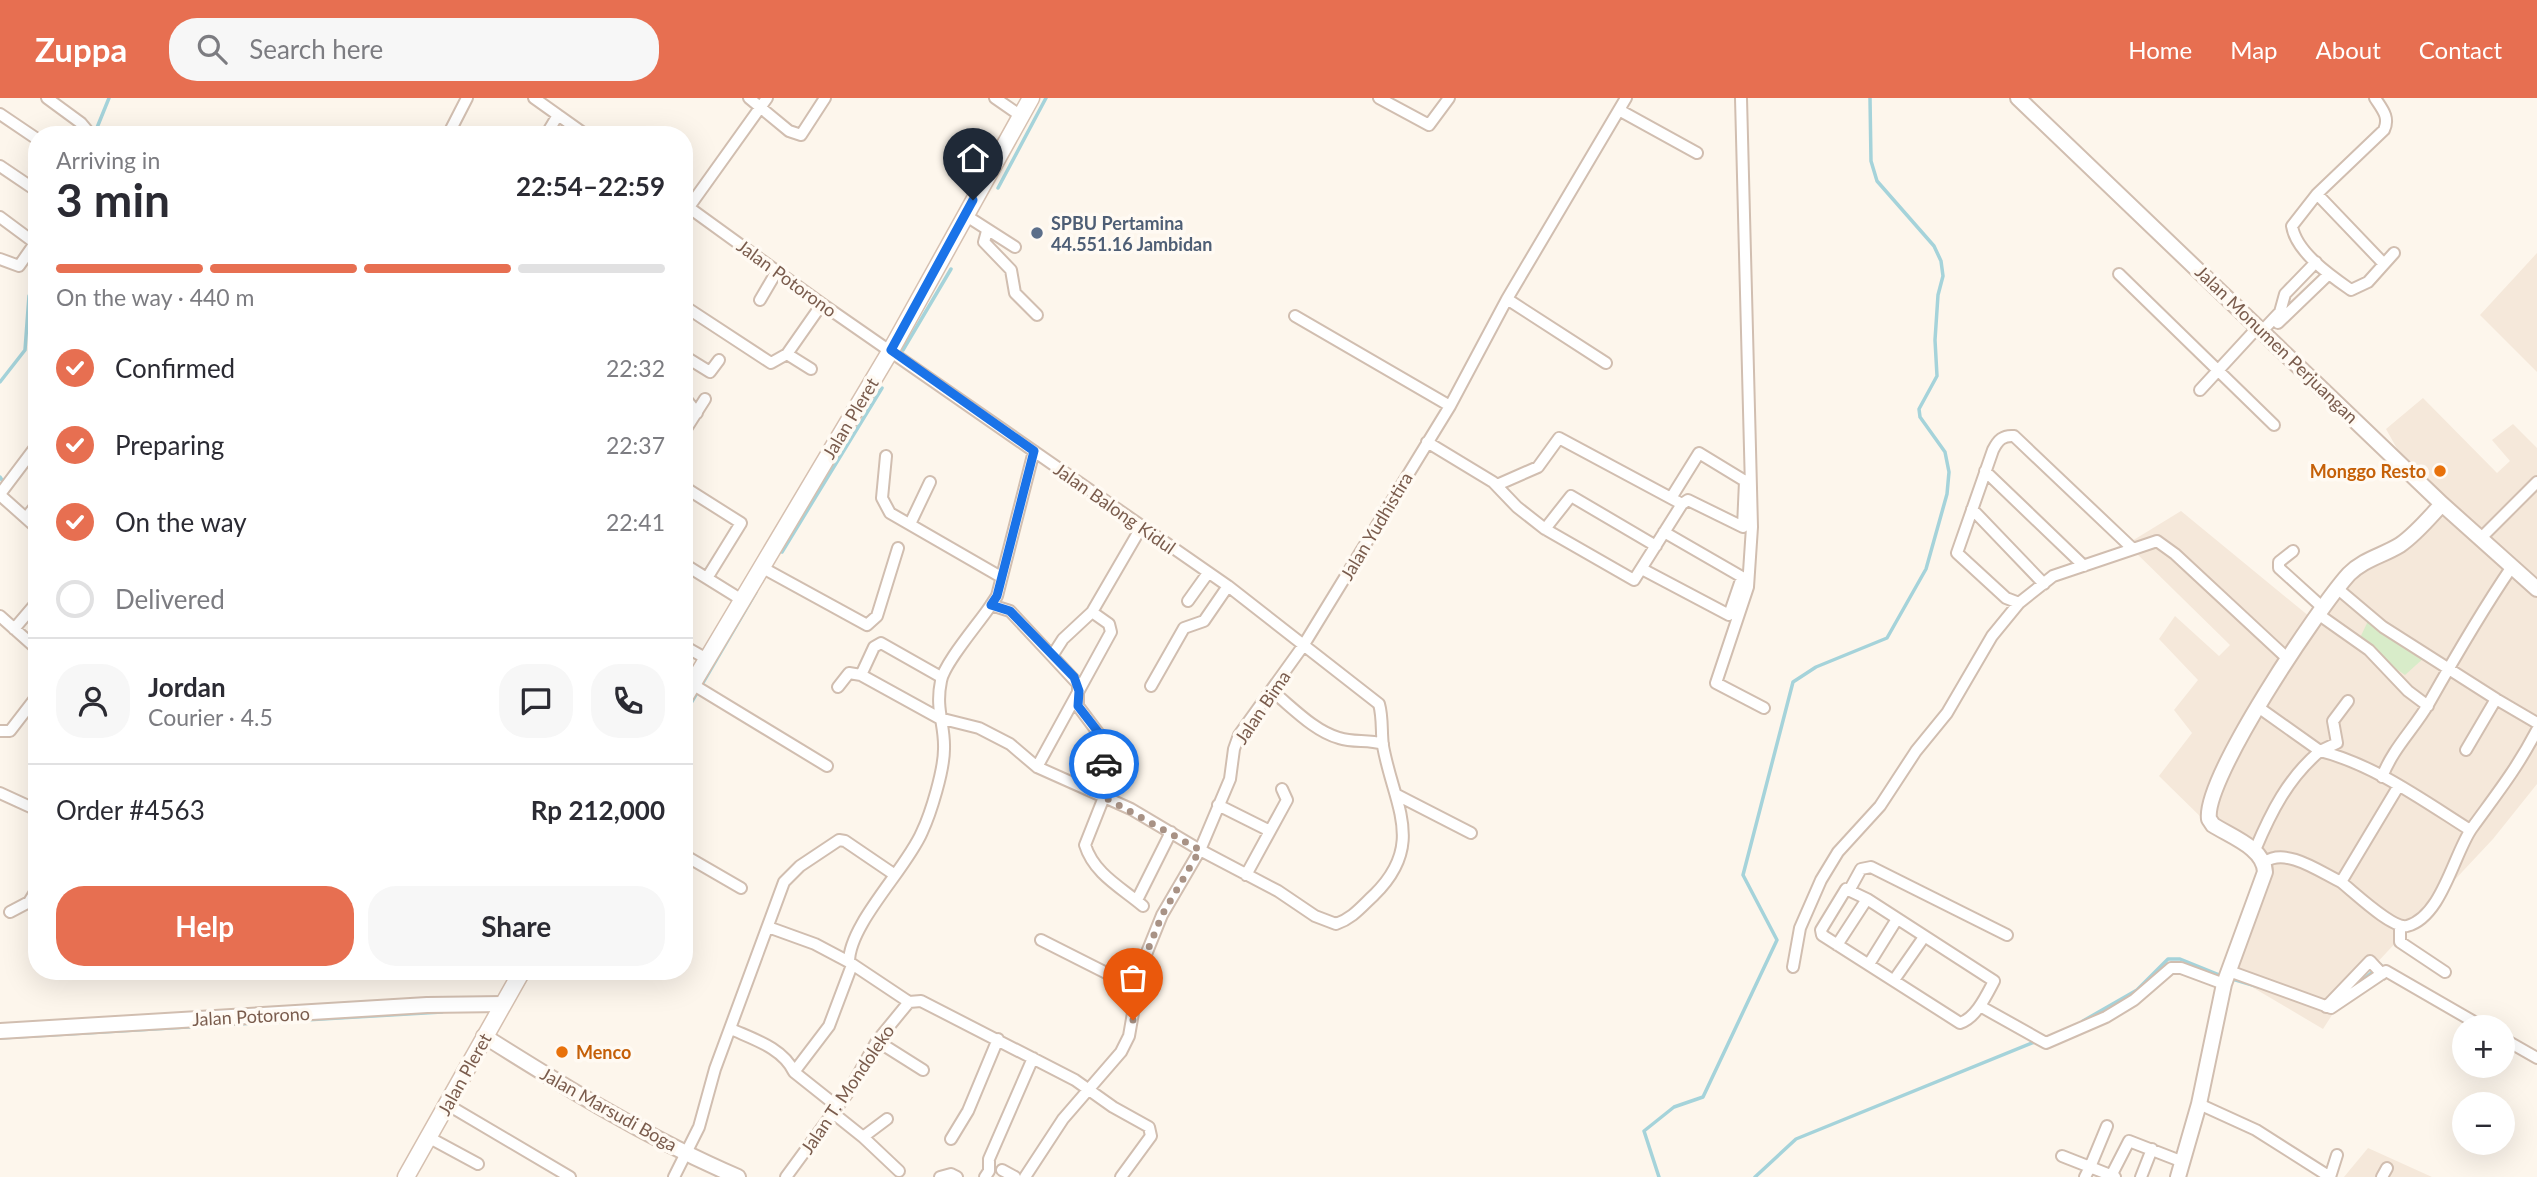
<!DOCTYPE html>
<html lang="en">
<head>
<meta charset="utf-8">
<style>
  :root { --surface:#fff; --page:#f7f7f7; --text:#2b2b33; --muted:#7c7c81; --line:#e1e1e2; --accent:#e76f51 }
  body { margin:0; font-family:Lato,sans-serif; background:var(--page); color:var(--text); height:100vh; display:flex; flex-direction:column; font-size:26px; white-space:nowrap }
  * { box-sizing:border-box; margin:0 }
  p { font-size:23px; color:var(--muted) }
  .icon { flex:none; width:38px; height:38px; fill:none; stroke:currentColor; stroke-width:2; stroke-linecap:round; stroke-linejoin:round }
  .map { position:relative; flex:1; overflow:hidden }
  .panel { position:absolute; left:28px; top:28px; width:665px; height:854px; display:flex; flex-direction:column; background:var(--surface); border-radius:28px; box-shadow:0 7px 28px #0002 }
  .panel>* { flex:none }
  .buttons { position:absolute; left:2452px; top:917px; display:grid; gap:14px }
  .buttons a { display:grid; place-items:center; width:63px; height:63px; border-radius:50%; background:var(--surface); box-shadow:0 7px 28px #0002; font-size:35px }
  .pin { position:absolute; display:grid; place-items:center; width:60px; height:60px; color:#fff; margin:-72px -30px; border-radius:50% 50% 50% 0; rotate:-45deg; box-shadow:0 0 7px #0007 }
  .pin .icon { rotate:45deg }
  .courier { position:absolute; display:grid; place-items:center; width:70px; height:70px; margin:-35px; border:5px solid #1a73e8; border-radius:50%; background:#fff; color:#222; box-shadow:0 2px 9px #0007 }
  .headline em { font-style:normal; font-weight:700 }
  .headline div { display:flex; flex-direction:column-reverse }
  .headline { display:flex; align-items:center; justify-content:space-between; height:119px; padding:0 28px }
  h1 { font-size:46px; font-weight:700; line-height:52px }
  .bar { display:grid; grid-template-columns:repeat(4,1fr); gap:10px 7px; align-content:center; height:84px; padding:0 28px }
  .bar i { height:9px; border-radius:5px; background:var(--line) }
  .bar .selected { background:var(--accent) }
  .bar p { grid-column:span 4 }
  .line { display:flex; align-items:center; gap:18px; padding:0 28px; border-top:2px solid var(--line) }
  .line div { flex:1 }
  .round { display:grid; place-items:center; flex:none; width:74px; height:74px; border-radius:28px; background:var(--page) }
  ol { padding:0 28px; list-style:none }
  li { display:flex; align-items:center; gap:21px; height:77px }
  li p { margin-inline-start:auto }
  li .icon { padding:7px; border-radius:50%; background:var(--accent); color:#fff; stroke-width:4 }
  li:last-child { color:var(--muted) }
  li i { width:38px; height:38px; border:4px solid var(--line); border-radius:50% }
  .button { display:flex; gap:14px; margin-top:auto; padding:14px 28px }
  .button a { flex:1; height:80px; border-radius:28px; background:var(--accent); color:#fff; font-size:28px; font-weight:700; line-height:80px; text-align:center }
  .button a+a { background:var(--page); color:var(--text) }
  header { display:flex; align-items:center; gap:42px; box-sizing:border-box; height:98px; padding:0 35px; background:var(--accent); color:#fff }
  header strong { font-size:33px }
  nav { display:flex; gap:38px; margin-inline-start:auto; font-size:24px }
  .search { width:490px; height:63px; background:var(--page); display:flex; align-items:center; gap:18px; box-sizing:border-box; padding:0 24px; border-radius:28px; color:var(--muted); font-size:26px }
  .map>svg:first-child { display:block }
  .residential { fill:#f5e8da }
  .green { fill:#d8ecc9 }
  .lines { fill:none; stroke-linecap:round; stroke-linejoin:round }
  .stream { stroke:#a5d3da; stroke-width:3.5 }
  .minor-casing { stroke:#d1beb0; stroke-width:14 }
  .tertiary-casing { stroke:#d1beb0; stroke-width:18 }
  .secondary-casing { stroke:#d6c0b0; stroke-width:19 }
  .minor { stroke:#fff; stroke-width:10 }
  .tertiary { stroke:#fff; stroke-width:14 }
  .secondary { stroke:#fff; stroke-width:16 }
  .done { stroke:#a89285; stroke-width:7; stroke-dasharray:0 12.6 }
  .route { stroke:#1a73e8; stroke-width:9 }
  .service-dot { fill:#5c6f8a; stroke:#fffaf3; stroke-width:2.5 }
  .food-dot { fill:#e8710a; stroke:#fffaf3; stroke-width:2.5 }
  .labels { text-anchor:middle; dominant-baseline:central; stroke-width:7; stroke-linejoin:round; paint-order:stroke }
  .service-label { font-size:18px; font-weight:bold; fill:#4e5e75; stroke:#fffaf3; text-anchor:start }
  .street-label { font-size:18px; fill:#7a5c4d; stroke:#fffaf3 }
  .food-label { font-size:18px; font-weight:bold; fill:#c56008; stroke:#fffaf3; text-anchor:end }
</style>
</head>
<body>
<header>
<strong>Zuppa</strong>
<div class="search"><svg class="icon" aria-label="search" viewBox="0 0 24 24"><circle cx="10" cy="10" r="6"/><path d="M15 15l6 6"/></svg>Search here</div>
<nav><a>Home</a><a>Map</a><a>About</a><a>Contact</a></nav>
</header>
<div class="map">
<svg width="2537" height="1079" viewBox="0 0 2537 1079">
  <rect width="100%" height="100%" fill="#fdf6ec"/>
  <path class="residential" d="M 2537,155 L 2537,274 L 2480,217 Z
    M 2423,300 L 2497,375 L 2510,363 L 2492,342 L 2513,326 L 2537,350 L 2537,686 L 2493,741 L 2341,903 L 2323,931 L 2230,876 L 2273,763 L 2212,730 L 2159,678 L 2192,635 L 2174,612 L 2198,582 L 2159,541 L 2175,518 L 2219,558 L 2230,547 L 2127,446 L 2181,413 L 2310,519 L 2341,481 L 2399,447 L 2437,407 L 2414,381 L 2386,331 Z
    M 2368,1050 L 2432,1079 L 2344,1079 Z"/>
  <path class="green" d="M 2369,521 L 2426,558 L 2405,577 L 2358,544 Z"/>
  <g class="lines">
    <path class="stream" d="M 94,37 L 109,0
      M 998,90 L 1046,0
      M 903,252 L 951,171
      M 0,284 L 25,252 L 29,198 L 37,181
      M 0,379 L 4,385
      M 782,454 L 882,290
      M 684,617 L 756,494
      M 2229,880 L 2259,889
      M 523,886 L 531,873
      M 2354,889 L 2381,867
      M 2083,923 L 2137,892 L 2168,861 L 2180,861 L 2222,878
      M 0,940 L 442,914
      M 1659,1079 L 1644,1033 L 1674,1009 L 1703,999 L 1777,842 L 1743,777 L 1793,584 L 1816,569 L 1887,540 L 1926,471 L 1947,396 L 1949,374 L 1945,354 L 1920,319 L 1919,311 L 1937,278 L 1935,242 L 1938,197 L 1943,178 L 1941,163 L 1934,148 L 1877,83 L 1871,63 L 1870,0
      M 1755,1079 L 1796,1041 L 2037,943"/>
    <defs>
      <path id="minor" d="M 47,0 L 81,25 L 91,37
        M 534,0 L 586,37
        M 749,0 L 789,33 L 801,37 L 825,0
        M 995,0 L 1021,18
        M 1379,0 L 1429,27 L 1449,0
        M 1741,0 L 1752,429 L 1748,489 L 1716,585 L 1764,610
        M 2375,0 C 2382,11 2390,19 2384,32 L 2317,96 L 2292,128 C 2296,154 2331,178 2351,192 L 2368,184 L 2394,155
        M 1619,12 L 1697,55
        M 0,16 L 37,41
        M 448,37 L 467,0
        M 546,37 L 558,17
        M 0,68 L 37,93
        M 2317,96 L 2384,166
        M 684,106 L 822,206 L 1228,488 L 1379,606 C 1383,620 1381,634 1383,648 C 1394,708 1426,746 1374,797 C 1361,809 1353,820 1336,826 L 1315,818 L 1278,793 L 1200,752 L 1162,817 L 1141,869 L 1129,938 L 1121,954 L 1063,1021 L 1025,1079
        M 689,109 L 767,0
        M 965,117 L 1015,149
        M 0,119 L 35,145 L 19,168 L 0,161
        M 987,133 L 984,144 L 1011,172 L 1015,195 L 1037,217
        M 2119,176 L 2274,327
        M 1507,201 L 1606,265
        M 760,202 L 777,173
        M 684,208 L 771,265 L 787,256 L 822,206
        M 1295,218 L 1450,308
        M 2278,225 L 2329,176
        M 2263,232 L 2280,214 L 2285,196 L 2316,164
        M 787,256 L 811,271
        M 684,258 L 710,274 L 719,262
        M 2200,292 L 2259,228
        M 684,299 L 697,315
        M 684,334 L 705,301
        M 1427,344 L 1493,384 L 1517,409 L 1545,431 L 1634,482 L 1682,406 L 1559,340 L 1538,369 L 1497,387
        M 1034,353 L 997,498 L 991,507 L 1010,513 L 1052,558 L 1063,541 L 1092,514 L 1142,428
        M 886,358 L 882,400 L 890,415 L 1001,479
        M 1985,373 L 2084,468
        M 684,389 L 741,425 L 707,480
        M 0,396 L 37,347
        M 0,397 L 37,430
        M 1671,400 L 1699,355 L 1745,383 L 1743,429 L 1688,402 L 1682,406
        M 1972,411 L 2044,486
        M 26,420 L 37,406
        M 910,426 L 930,384
        M 1545,431 L 1571,398 L 1656,448
        M 2480,441 L 2537,384
        M 2132,450 L 2014,338 C 2003,337 1998,342 1993,352 L 1957,455 L 2006,500 L 2019,505 L 2053,478 L 2157,443 L 2175,456 L 2287,560
        M 2293,453 L 2279,464 L 2279,470 L 2322,509
        M 684,466 L 742,502
        M 761,469 L 867,527 L 877,518 L 898,450
        M 1642,471 L 1729,517 L 1742,479 L 1664,434
        M 2338,491 L 2383,529 L 2496,601 L 2466,652
        M 1188,503 L 1208,475
        M 991,507 C 980,524 944,565 941,583 C 935,612 945,626 944,651 C 944,672 931,715 922,734 C 907,770 849,826 849,864 L 909,904 L 921,903 L 1075,982 L 1113,1009 L 1149,1029 L 1151,1038 L 1121,1079
        M 2318,516 L 2369,552 L 2408,593 L 2428,608
        M 0,518 L 37,551
        M 14,531 L 37,504
        M 684,548 L 707,561
        M 1052,558 L 1078,586 L 1078,608 L 1105,644 L 1104,699 L 1085,747 C 1094,776 1122,790 1143,808
        M 861,577 L 874,549 L 881,545 L 941,579
        M 692,586 L 827,668
        M 1151,588 L 1184,530 L 1204,523 L 1228,488
        M 838,589 L 849,575 L 861,577 L 939,620 L 979,630 L 1010,646 L 1037,669 L 1131,711 L 1200,752 L 1230,681 L 1234,651 L 1239,637 L 1303,548 L 1450,308 L 1507,201 L 1626,0
        M 1272,593 C 1292,609 1314,633 1339,640 C 1354,645 1368,641 1383,646
        M 2496,601 L 2537,625
        M 2258,609 L 2320,653 L 2337,645 L 2333,623 L 2348,603
        M 0,633 L 10,633 L 37,598
        M 1037,669 L 1111,534 L 1109,526 L 1092,514
        M 2382,679 C 2393,650 2414,631 2429,605 C 2455,559 2481,514 2511,470
        M 0,695 L 37,712
        M 1397,697 L 1471,735
        M 1218,707 L 1268,732
        M 2255,752 C 2271,714 2288,680 2320,653 C 2373,666 2424,703 2470,732
        M 684,757 L 741,790
        M 2265,764 C 2286,749 2320,774 2341,784 L 2398,689
        M 1246,777 L 1287,702 L 1282,691
        M 2341,784 C 2354,794 2392,831 2407,828 C 2442,819 2454,755 2472,730 C 2498,694 2516,672 2537,632
        M 1846,791 L 1867,801 L 1994,883 C 1986,898 1976,920 1960,925 L 1822,837 L 1821,832 Z
        M 1850,791 L 1861,771 L 1871,769 L 2007,837
        M 1137,802 L 1171,734
        M 10,814 L 29,804 L 37,791
        M 2400,828 L 2400,844 L 2445,874
        M 768,829 L 815,846 L 849,864
        M 1041,842 L 1138,891
        M 1837,847 L 1867,801
        M 1869,866 L 1897,821
        M 1793,869 L 1800,830 L 1821,782 L 1838,754 L 1880,708 L 1916,653 L 1947,615 L 1992,538 L 2019,505
        M 2229,873 L 2331,910 L 2386,873 L 2483,929
        M 1894,882 L 1924,839
        M 1980,908 L 2046,945 L 2106,919 L 2134,902 L 2171,870 L 2181,870 L 2224,886
        M 2326,909 L 2370,863 L 2382,876
        M 731,931 C 753,941 783,950 794,974
        M 2502,940 L 2537,960
        M 877,943 L 923,972
        M 2199,1006 L 2256,1032 L 2330,1079
        M 448,1007 L 570,1079
        M 838,1009 L 794,974 L 829,928 L 852,867
        M 833,1015 L 863,1039 L 887,1021
        M 2107,1028 L 2090,1069 L 2115,1079
        M 428,1039 L 478,1066
        M 863,1039 L 899,1073
        M 951,1041 L 968,1013 L 998,941
        M 2062,1058 L 2090,1069 L 2085,1079
        M 1002,1072 L 1015,1079
        M 2111,1078 L 2129,1043 L 2183,1064
        M 674,1079 L 699,1029 L 715,971 L 784,784 L 800,768 L 839,742 L 845,743 L 895,777
        M 786,1079 L 849,993 L 877,943 L 909,904
        M 940,1079 L 951,1076 L 957,1079
        M 985,1079 L 989,1073 L 989,1061 L 1033,960
        M 2141,1079 L 2152,1051
        M 2330,1079 L 2337,1057
        M 2382,1079 L 2387,1070"/>
      <path id="tertiary" d="M 2018,0 L 2442,406 L 2537,491
        M 0,933 L 427,907 L 503,906
        M 484,938 C 565,989 649,1041 738,1079
        M 2178,1079 L 2199,1006 L 2224,886 L 2265,774 C 2264,750 2232,739 2213,727 L 2209,721 C 2203,681 2319,509 2349,476 C 2364,461 2382,458 2400,447 C 2416,436 2429,420 2442,406"/>
      <path id="secondary" d="M 684,600 L 891,252 L 1031,0
        M 406,1079 L 522,873"/>
    </defs>
    <use href="#minor" class="minor-casing"/>
    <use href="#tertiary" class="tertiary-casing"/>
    <use href="#secondary" class="secondary-casing"/>
    <use href="#minor" class="minor"/>
    <use href="#tertiary" class="tertiary"/>
    <use href="#secondary" class="secondary"/>
  </g>
  <g class="lines">
    <path class="done" d="M 1104,666 L 1104,699 L 1200,752 L 1162,817 L 1141,869 L 1133,922"/>
    <path class="route" d="M 973,102 L 891,252 L 1034,353 L 997,498 L 991,507 L 1010,513 L 1074,579 L 1079,593 L 1078,608 L 1102,639 L 1104,666"/>
  </g>
  <circle class="service-dot" cx="1037" cy="135" r="7"/>
  <g class="food-dot">
    <circle cx="2440" cy="373" r="7"/>
    <circle cx="562" cy="954" r="7"/>
  </g>
  <g class="labels">
    <g class="service-label">
      <text x="1051" y="125">SPBU Pertamina<tspan x="1051" dy="21">44.551.16 Jambidan</tspan></text>
    </g>
    <g class="street-label">
      <text transform="translate(787 180) rotate(36)">Jalan Potorono</text>
      <text transform="translate(2277 246) rotate(44)">Jalan Monumen Perjuangan</text>
      <text transform="translate(850 320) rotate(-59)">Jalan Pleret</text>
      <text transform="translate(1115 410) rotate(35)">Jalan Balong Kidul</text>
      <text transform="translate(1376 428) rotate(-59)">Jalan Yudhistira</text>
      <text transform="translate(1262 609) rotate(-56)">Jalan Bima</text>
      <text transform="translate(251 918) rotate(-3)">Jalan Potorono</text>
      <text transform="translate(464 976) rotate(-61)">Jalan Pleret</text>
      <text transform="translate(847 991) rotate(-56)">Jalan T. Mondoleko</text>
      <text transform="translate(609 1011) rotate(29)">Jalan Marsudi Boga</text>
    </g>
    <g class="food-label">
      <text x="2426" y="373">Monggo Resto</text>
      <text x="576" y="954" text-anchor="start">Menco</text>
    </g>
  </g>
</svg>
<div class="buttons">
<a>+</a>
<a>−</a>
</div>
<div class="pin" style="left:1133px;top:922px;background:#ea580c"><svg class="icon" aria-label="bag" viewBox="0 0 24 24"><path d="M5 8h14l-1 12H6zM9 8a3 3 0 0 1 6 0"/></svg></div>
<div class="pin" style="left:973px;top:102px;background:#1f2937"><svg class="icon" aria-label="home" viewBox="0 0 24 24"><path d="M3 11l9-7 9 7M6 9v11h12V9"/></svg></div>
<div class="courier" style="left:1104px;top:666px"><svg class="icon" aria-label="car" viewBox="0 0 24 24"><path d="M5 17H2v-5l4-1 3-4h7l3 4 3 1v5h-3M9 17h6M6 11h13"/><circle cx="7" cy="17" r="2"/><circle cx="17" cy="17" r="2"/></svg></div>
<section class="panel">
<div class="headline"><div><h1>3 min</h1><p>Arriving in</p></div><em>22:54–22:59</em></div>
<div class="bar"><i class="selected"></i><i class="selected"></i><i class="selected"></i><i></i><p>On the way · 440 m</p></div>
<ol>
<li><svg class="icon" aria-label="check" viewBox="0 0 24 24"><path d="M5 12l5 5 9-10"/></svg>Confirmed<p>22:32</p></li>
<li><svg class="icon" aria-label="check" viewBox="0 0 24 24"><path d="M5 12l5 5 9-10"/></svg>Preparing<p>22:37</p></li>
<li><svg class="icon" aria-label="check" viewBox="0 0 24 24"><path d="M5 12l5 5 9-10"/></svg>On the way<p>22:41</p></li>
<li><i></i>Delivered</li>
</ol>
<div class="line" style="height:126px"><a class="round"><svg class="icon" aria-label="person" viewBox="0 0 24 24"><circle cx="12" cy="8" r="4"/><path d="M4 21q1-7 8-7t8 7"/></svg></a><div><b>Jordan</b><p>Courier · 4.5</p></div><a class="round"><svg class="icon" aria-label="chat" viewBox="0 0 24 24"><path d="M4 5h16v11H9l-5 4z"/></svg></a><a class="round"><svg class="icon" aria-label="phone" viewBox="0 0 24 24"><path d="M5 4h4l2 5-3 2q2 4 5 5l2-3 5 2v4C11 20 4 13 5 4z"/></svg></a></div>
<div class="line" style="height:91px"><div>Order #4563</div><b>Rp 212,000</b></div>
<div class="button"><a>Help</a><a>Share</a></div>
</section>
</div>
</body>
</html>
